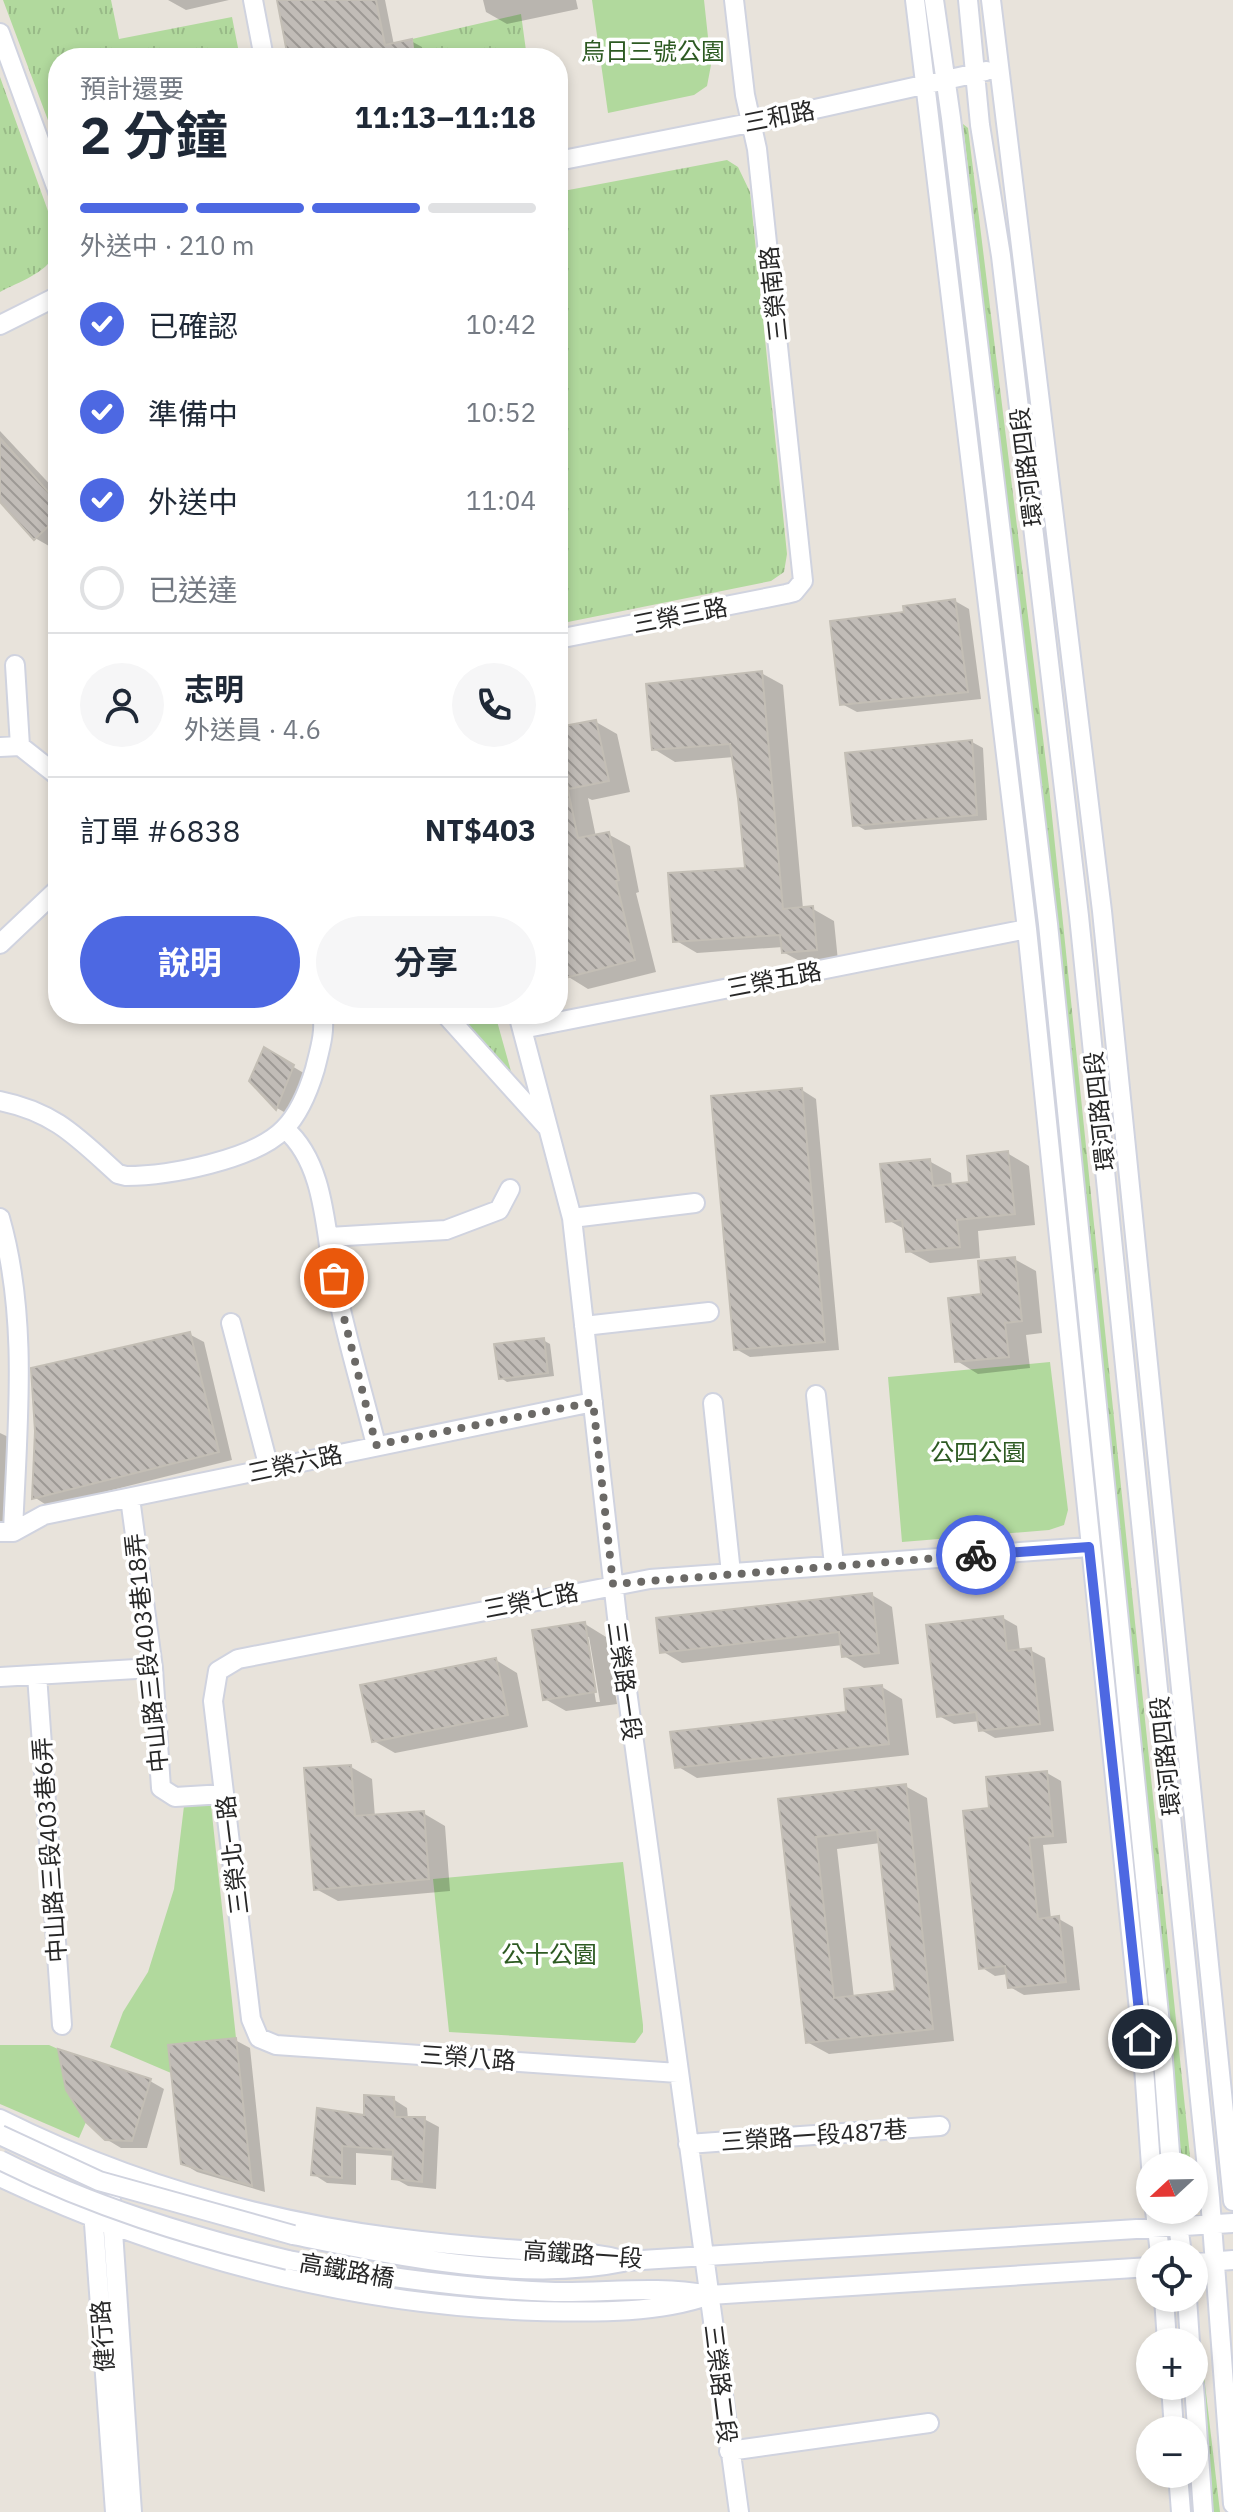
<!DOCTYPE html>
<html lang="zh-TW">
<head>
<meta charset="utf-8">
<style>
  :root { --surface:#fff; --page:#f6f6f7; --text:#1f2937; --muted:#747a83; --line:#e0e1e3; --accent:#4d68e2 }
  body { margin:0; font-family:"IBM Plex Sans","Noto Sans TC",sans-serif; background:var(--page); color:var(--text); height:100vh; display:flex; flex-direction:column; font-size:30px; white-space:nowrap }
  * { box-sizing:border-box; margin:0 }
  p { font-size:26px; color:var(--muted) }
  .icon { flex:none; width:44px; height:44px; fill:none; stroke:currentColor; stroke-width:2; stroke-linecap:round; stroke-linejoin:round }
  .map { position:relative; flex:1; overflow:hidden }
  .drawer { position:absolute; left:48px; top:48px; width:520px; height:976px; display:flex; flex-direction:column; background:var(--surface); border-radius:32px; box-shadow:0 4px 12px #0003 }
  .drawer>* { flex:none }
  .needle { width:52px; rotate:248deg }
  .buttons { position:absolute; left:1136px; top:2152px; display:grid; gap:16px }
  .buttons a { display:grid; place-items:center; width:72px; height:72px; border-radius:50%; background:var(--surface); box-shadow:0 4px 12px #0003; font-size:40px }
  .pin { position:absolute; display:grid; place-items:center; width:68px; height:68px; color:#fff; margin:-34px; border:4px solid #fff; border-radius:50%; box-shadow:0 2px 8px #0007 }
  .courier { position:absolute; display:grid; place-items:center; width:80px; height:80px; margin:-40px; border:6px solid #4d68e2; border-radius:50%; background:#fff; color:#222; box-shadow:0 2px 10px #0007 }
  .overview em { font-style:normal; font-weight:700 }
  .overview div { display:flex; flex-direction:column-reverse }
  .overview { display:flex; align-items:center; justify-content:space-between; height:136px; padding:0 32px }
  h1 { font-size:52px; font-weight:700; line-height:60px }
  .bar { display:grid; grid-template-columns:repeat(4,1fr); gap:12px 8px; align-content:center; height:96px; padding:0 32px }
  .bar i { height:10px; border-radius:6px; background:var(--line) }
  .bar .on { background:var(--accent) }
  .bar p { grid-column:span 4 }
  .line { display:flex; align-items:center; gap:20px; padding:0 32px; border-top:2px solid var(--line) }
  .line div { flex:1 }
  .round { display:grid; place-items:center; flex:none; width:84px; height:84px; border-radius:42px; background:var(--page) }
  ol { padding:0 32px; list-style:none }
  li { display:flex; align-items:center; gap:24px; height:88px }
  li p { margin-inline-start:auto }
  li .icon { padding:8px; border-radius:50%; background:var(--accent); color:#fff; stroke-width:4 }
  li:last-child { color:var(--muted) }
  li i { width:44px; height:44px; border:4px solid var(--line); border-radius:50% }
  .button { display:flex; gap:16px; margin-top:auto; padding:16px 32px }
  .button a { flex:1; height:92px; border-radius:48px; background:var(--accent); color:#fff; font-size:32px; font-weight:700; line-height:92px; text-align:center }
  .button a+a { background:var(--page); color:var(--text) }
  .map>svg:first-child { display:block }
  .grass { fill:url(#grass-tufts) }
  .park { fill:#b1d99d }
  .shadow { fill:#0003; fill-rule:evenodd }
  .building { fill:url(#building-back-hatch); stroke:#c3beb5; stroke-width:2; fill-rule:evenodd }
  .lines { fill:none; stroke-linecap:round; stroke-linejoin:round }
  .minor-casing { stroke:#d0d3df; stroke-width:22 }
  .minor { stroke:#fff; stroke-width:18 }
  .minor-bridge-casing { stroke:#d0d3df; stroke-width:22; stroke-linecap:butt }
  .minor-bridge { stroke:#fff; stroke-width:18 }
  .done { stroke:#6b6966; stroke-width:8; stroke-dasharray:0 14.4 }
  .route { stroke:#4d68e2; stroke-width:10 }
  .labels { text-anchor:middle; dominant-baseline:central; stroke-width:7; stroke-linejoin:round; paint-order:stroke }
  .park-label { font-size:24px; fill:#2d5a22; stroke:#fff }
  .street-label { font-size:24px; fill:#272727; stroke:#fff }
</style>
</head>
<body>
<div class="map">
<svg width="1233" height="2512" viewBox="0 0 1233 2512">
  <defs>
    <pattern id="grass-tufts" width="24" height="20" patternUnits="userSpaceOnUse" patternTransform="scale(2)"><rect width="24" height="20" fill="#b1d99d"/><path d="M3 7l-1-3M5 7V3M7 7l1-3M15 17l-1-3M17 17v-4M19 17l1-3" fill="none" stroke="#98ba87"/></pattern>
    <pattern id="building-back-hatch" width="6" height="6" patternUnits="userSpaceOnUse" patternTransform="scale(2)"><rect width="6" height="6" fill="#c1bcb7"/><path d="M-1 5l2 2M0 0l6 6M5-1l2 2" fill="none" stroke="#9d9995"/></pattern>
  </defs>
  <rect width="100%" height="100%" fill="#e8e3db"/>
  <path class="grass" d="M 3,0 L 111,0 L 119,39 L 232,17 L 240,58 L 58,58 L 58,147 Z
    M 521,14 L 527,58 L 414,58 L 412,39 Z
    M 0,77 L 58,239 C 58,270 24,279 0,292 Z
    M 963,124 L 968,128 L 1049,787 L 1191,2166 L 1182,2166 L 1040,788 Z
    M 727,160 L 738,167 L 750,192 L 787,554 L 784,572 L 771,581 L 558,624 L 558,192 Z
    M 451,1014 L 495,1014 L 514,1082 Z
    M 1194,2291 L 1220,2512 L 1209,2512 L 1190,2298 L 1194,2298 Z"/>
  <path class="park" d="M 592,0 L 704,0 L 711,65 L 707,86 L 694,95 L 608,113 Z
    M 1050,1362 L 1068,1510 L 1064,1525 L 1049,1530 L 902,1542 L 888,1377 Z
    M 211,1805 L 236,2038 L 168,2045 L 171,2073 L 110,2047 L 123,2012 L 148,1972 L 174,1889 L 184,1806 Z
    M 623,1862 L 643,2025 L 643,2032 L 635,2043 L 449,2032 L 433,1879 Z
    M 0,2045 L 49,2045 L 58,2049 L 66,2090 L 86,2122 L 79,2138 L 0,2104 Z"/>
  <path class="shadow" d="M 168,0 L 229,0 L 186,10 Z
    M 279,0 L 385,0 L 394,45 L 411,41 L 422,47 L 423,58 L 290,58 Z
    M 483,0 L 576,0 L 578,9 L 507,24 L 486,12 Z
    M 0,431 L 58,493 L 56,550 L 35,538 L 0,499 Z
    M 955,601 L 969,609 L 981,699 L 857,712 L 842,704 L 906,614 Z
    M 761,673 L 783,685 L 803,909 L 813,909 L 834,921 L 838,961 L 805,964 L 783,952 L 783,947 L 697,953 L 675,940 L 747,870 L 734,757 L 675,762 L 654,749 Z
    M 596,722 L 617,734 L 630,792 L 592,800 L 588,798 L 596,837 L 608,834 L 630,846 L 639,892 L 636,893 L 656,972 L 588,989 L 567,976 L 558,940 L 558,782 L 569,783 L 558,729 Z
    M 972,742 L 983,748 L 987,820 L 865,830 L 855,824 Z
    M 265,1050 L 307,1075 L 291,1116 L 277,1108 L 251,1081 Z
    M 802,1090 L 816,1099 L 839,1350 L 750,1357 L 736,1349 Z
    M 1007,1153 L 1029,1166 L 1035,1225 L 978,1231 L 980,1258 L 930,1263 L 908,1251 L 906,1230 L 888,1220 L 929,1161 L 951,1173 L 952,1185 L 972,1183 Z
    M 1014,1259 L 1036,1271 L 1042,1333 L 1026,1335 L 1030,1368 L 978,1374 L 957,1361 L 984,1296 Z
    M 189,1334 L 204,1342 L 232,1460 L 48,1506 L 34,1497 L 37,1431 Z
    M 543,1340 L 550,1344 L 554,1376 L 507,1382 L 501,1378 Z
    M 0,1433 L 25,1445 L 23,1530 L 0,1530 Z
    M 872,1595 L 892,1607 L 899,1664 L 864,1668 L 844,1656 L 843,1645 L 682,1663 L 662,1651 Z
    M 1003,1618 L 1017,1626 L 1020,1651 L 1030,1650 L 1045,1658 L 1054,1731 L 995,1738 L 981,1730 L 980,1721 L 954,1724 L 939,1716 Z
    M 585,1624 L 606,1637 L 617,1704 L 566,1711 L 545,1699 ZM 585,1637 L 589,1637 L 600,1702 L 596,1702 Z
    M 496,1660 L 517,1673 L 528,1727 L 395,1753 L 374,1741 Z
    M 882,1687 L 902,1699 L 909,1755 L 697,1778 L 677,1766 L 848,1714 Z
    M 351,1767 L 372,1779 L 375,1817 L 423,1813 L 445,1826 L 450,1891 L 338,1901 L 316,1889 Z
    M 1047,1773 L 1061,1781 L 1067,1843 L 1043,1845 L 1051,1919 L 1059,1919 L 1073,1927 L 1080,1990 L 1024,1995 L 1010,1987 L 1008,1974 L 995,1976 L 981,1967 Z
    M 905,1786 L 927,1798 L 954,2041 L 829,2054 L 807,2042 L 780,1800 ZM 880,1843 L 897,1992 L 854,1998 L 837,1849 Z
    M 235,2040 L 250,2048 L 265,2192 L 197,2172 L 182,2163 Z
    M 150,2081 L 164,2089 L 147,2148 L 121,2148 L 106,2139 Z
    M 393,2099 L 407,2108 L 408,2119 L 424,2119 L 439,2127 L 436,2189 L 408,2186 L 394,2178 L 395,2156 L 356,2153 L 356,2185 L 327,2183 L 313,2174 L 366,2117 Z"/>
  <path class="building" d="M 277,0 L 376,0 L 385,45 L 412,39 L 414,58 L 288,58 Z
    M 0,438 L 58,503 L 58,517 L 34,540 L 0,502 Z
    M 955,599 L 968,692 L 840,705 L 830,621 L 904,612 L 903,606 Z
    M 762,671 L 783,909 L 813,906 L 817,950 L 782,953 L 780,935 L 673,942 L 668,873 L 745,868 L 738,798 L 730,744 L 652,750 L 646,684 Z
    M 596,720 L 609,781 L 568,789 L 558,727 Z
    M 972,740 L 977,815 L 853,826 L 845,753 Z
    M 565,776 L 578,838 L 609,832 L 619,880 L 616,881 L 635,960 L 565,978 L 558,949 L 558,777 Z
    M 264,1047 L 294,1065 L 276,1110 L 249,1081 Z
    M 802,1088 L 825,1342 L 734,1350 L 711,1096 Z
    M 1008,1151 L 1015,1214 L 957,1220 L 960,1247 L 906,1252 L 902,1220 L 886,1222 L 880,1164 L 930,1159 L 933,1186 L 969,1182 L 967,1156 Z
    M 1015,1257 L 1022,1321 L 1005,1323 L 1009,1357 L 955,1362 L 948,1298 L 981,1294 L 978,1261 Z
    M 190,1332 L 219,1452 L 32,1499 L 35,1431 L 31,1368 Z
    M 544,1338 L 548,1373 L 499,1379 L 494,1344 Z
    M 872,1593 L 879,1653 L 842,1657 L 839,1632 L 660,1653 L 656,1618 Z
    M 1003,1616 L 1007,1651 L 1031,1648 L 1040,1724 L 979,1731 L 976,1712 L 937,1717 L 926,1625 Z
    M 585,1622 L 596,1692 L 543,1700 L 532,1630 Z
    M 496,1658 L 508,1715 L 372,1742 L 360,1685 Z
    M 882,1685 L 889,1744 L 675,1768 L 670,1732 L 846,1712 L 844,1689 Z
    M 351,1765 L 355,1816 L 424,1811 L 429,1879 L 314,1890 L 304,1768 Z
    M 1047,1771 L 1053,1836 L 1029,1838 L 1038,1919 L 1059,1916 L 1066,1982 L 1008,1988 L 1005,1966 L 979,1969 L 963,1811 L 989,1808 L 986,1777 Z
    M 906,1784 L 933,2029 L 806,2043 L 778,1799 ZM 877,1830 L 895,1991 L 834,1998 L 816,1837 Z
    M 236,2038 L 252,2186 L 181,2164 L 168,2045 Z
    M 58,2049 L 151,2079 L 132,2141 L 105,2140 L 86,2122 L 66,2090 Z
    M 364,2095 L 394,2097 L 395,2117 L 425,2117 L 422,2182 L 392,2179 L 393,2150 L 342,2146 L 342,2178 L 311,2175 L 317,2108 L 364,2115 Z"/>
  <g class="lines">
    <defs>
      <path id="minor" d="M 253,0 L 264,58
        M 915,0 L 1027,929 L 1142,2039 L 1151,2166
        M 934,0 L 951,118 L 1048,924 L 1161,2034 L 1171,2166
        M 968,0 L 980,125 L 1001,256 L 1079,916 L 1210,2198 L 1233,2504
        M 991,0 L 1102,911 L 1233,2201
        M 0,33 L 58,192
        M 558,161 L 770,119 L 986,71
        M 0,325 L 58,296
        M 558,639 L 786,594 L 794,592 L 803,581 L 757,149 L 745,95 L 734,0
        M 15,665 L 20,746
        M 0,747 L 20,746 L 58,776
        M 0,944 L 58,889
        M 445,1014 L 546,1126
        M 518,1014 L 572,1218 L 617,1617 L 739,2512
        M 522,1029 L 1027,929
        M 0,1101 C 55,1112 78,1138 118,1174 L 126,1176 C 168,1176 254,1160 284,1129 C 299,1114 309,1089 315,1069 C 319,1052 326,1031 322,1014
        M 285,1129 C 325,1163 325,1230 334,1278 C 345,1334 362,1389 376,1445
        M 0,1218 C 29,1319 17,1428 13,1532
        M 572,1218 L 695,1203
        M 329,1237 L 446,1230 L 499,1210 L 510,1189
        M 231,1323 L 269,1468
        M 584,1326 L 709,1312
        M 816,1395 L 834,1565
        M 713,1403 L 731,1573
        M 130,1498 L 153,1668 L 161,1788 L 175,1797 L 224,1794
        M 0,1532 L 13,1532 L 44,1515 L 593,1402
        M 37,1675 L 62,2025
        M 0,1677 L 153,1668
        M 678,2073 L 276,2045 L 259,2038 L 251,2019 L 213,1701 L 218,1671 L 238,1659 L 650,1579 L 1089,1547
        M 0,2119 C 124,2181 258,2220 396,2238 C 442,2244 489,2248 536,2251 C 570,2253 592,2251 626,2261 L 1233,2223
        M 688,2144 L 940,2126
        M 109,2172 L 132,2512
        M 0,2177 C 169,2257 349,2305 537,2311 C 595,2312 655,2314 710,2295 L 1150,2267
        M 93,2210 L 115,2512
        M 1155,2210 L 1160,2254
        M 1176,2210 L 1182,2254
        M 293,2235 C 393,2255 523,2283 623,2262
        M 288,2260 C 376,2276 464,2289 555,2292 C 607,2293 657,2285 708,2295
        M 1194,2263 L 1233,2260
        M 1164,2298 L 1167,2342
        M 1187,2298 L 1190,2342
        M 1171,2386 L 1174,2430
        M 1194,2386 L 1203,2512
        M 729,2451 L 929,2423
        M 1178,2474 L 1181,2512"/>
    </defs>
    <use href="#minor" class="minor-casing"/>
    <use href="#minor" class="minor"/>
    <defs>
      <path id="minor-bridge" d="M 0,2135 L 99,2181 L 293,2235
        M 0,2160 C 91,2206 189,2236 288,2260"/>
    </defs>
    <use href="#minor-bridge" class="minor-bridge-casing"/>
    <use href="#minor-bridge" class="minor-bridge"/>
  </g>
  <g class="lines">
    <path class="done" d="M 334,1278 L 376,1445 L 593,1402 L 613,1584 L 976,1555"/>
    <path class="route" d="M 976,1555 L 1089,1547 L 1142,2039"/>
  </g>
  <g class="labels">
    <g class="park-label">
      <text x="653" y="51">烏日三號公園</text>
      <text x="978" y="1452">公四公園</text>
      <text x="549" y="1954">公十公園</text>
    </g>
    <g class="street-label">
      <text transform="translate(779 116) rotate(-11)">三和路</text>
      <text transform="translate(773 294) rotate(-96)">三榮南路</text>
      <text transform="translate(1026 467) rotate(-97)">環河路四段</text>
      <text transform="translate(680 615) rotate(-11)">三榮三路</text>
      <text transform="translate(774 979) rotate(-11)">三榮五路</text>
      <text transform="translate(1099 1111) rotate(-96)">環河路四段</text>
      <text transform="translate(295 1463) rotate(-12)">三榮六路</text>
      <text transform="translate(531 1600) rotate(-11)">三榮七路</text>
      <text transform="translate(146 1653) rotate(-96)">中山路三段403巷18弄</text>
      <text transform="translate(625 1681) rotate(82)">三榮路一段</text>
      <text transform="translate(1165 1756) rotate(-96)">環河路四段</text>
      <text transform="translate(49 1850) rotate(-94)">中山路三段403巷6弄</text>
      <text transform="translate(232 1855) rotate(-97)">三榮北一路</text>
      <text transform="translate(468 2057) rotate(4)">三榮八路</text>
      <text transform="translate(814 2135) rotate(-4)">三榮路一段487巷</text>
      <text transform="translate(583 2254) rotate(4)">高鐵路一段</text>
      <text transform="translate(347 2270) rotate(10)">高鐵路橋</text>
      <text transform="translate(102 2336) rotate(-94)">健行路</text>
      <text transform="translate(721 2384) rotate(83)">三榮路二段</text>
    </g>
  </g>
</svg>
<div class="buttons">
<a><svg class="needle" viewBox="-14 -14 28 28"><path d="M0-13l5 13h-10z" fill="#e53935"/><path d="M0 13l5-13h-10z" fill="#747a83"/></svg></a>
<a><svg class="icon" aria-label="locate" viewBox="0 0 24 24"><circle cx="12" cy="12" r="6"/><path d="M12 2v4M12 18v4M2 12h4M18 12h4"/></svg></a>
<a>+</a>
<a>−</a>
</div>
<div class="pin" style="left:334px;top:1278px;background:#ea580c"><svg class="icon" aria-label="bag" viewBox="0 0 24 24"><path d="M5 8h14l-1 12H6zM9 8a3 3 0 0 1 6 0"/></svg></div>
<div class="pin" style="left:1142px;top:2039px;background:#1f2937"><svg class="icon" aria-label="home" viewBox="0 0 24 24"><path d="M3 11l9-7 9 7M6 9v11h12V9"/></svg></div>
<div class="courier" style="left:976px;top:1555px"><svg class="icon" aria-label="bike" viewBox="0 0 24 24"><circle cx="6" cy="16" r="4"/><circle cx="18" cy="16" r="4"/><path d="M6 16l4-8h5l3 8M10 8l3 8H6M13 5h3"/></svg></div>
<section class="drawer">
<div class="overview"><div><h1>2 分鐘</h1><p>預計還要</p></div><em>11:13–11:18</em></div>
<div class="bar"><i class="on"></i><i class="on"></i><i class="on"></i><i></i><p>外送中 · 210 m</p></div>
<ol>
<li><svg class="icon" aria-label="check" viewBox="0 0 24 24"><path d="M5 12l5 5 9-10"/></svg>已確認<p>10:42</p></li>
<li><svg class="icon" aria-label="check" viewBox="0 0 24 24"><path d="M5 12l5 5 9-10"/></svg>準備中<p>10:52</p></li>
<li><svg class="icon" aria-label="check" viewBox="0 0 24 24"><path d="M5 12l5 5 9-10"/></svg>外送中<p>11:04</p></li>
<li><i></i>已送達</li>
</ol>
<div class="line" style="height:144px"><a class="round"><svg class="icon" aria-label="person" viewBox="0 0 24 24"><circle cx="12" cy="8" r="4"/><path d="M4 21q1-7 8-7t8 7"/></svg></a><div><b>志明</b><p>外送員 · 4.6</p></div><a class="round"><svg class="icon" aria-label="phone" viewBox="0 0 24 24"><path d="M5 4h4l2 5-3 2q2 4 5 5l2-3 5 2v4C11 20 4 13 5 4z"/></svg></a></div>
<div class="line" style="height:104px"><div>訂單 #6838</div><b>NT$403</b></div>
<div class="button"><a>說明</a><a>分享</a></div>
</section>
</div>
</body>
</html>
